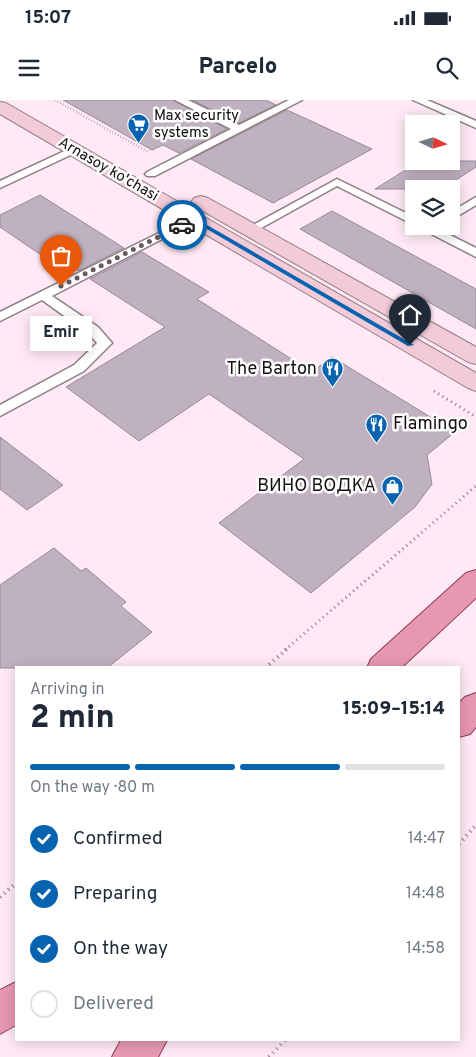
<!DOCTYPE html>
<html lang="en">
<head>
<meta charset="utf-8">
<style>
  :root { --surface:#fff; --page:#f6f6f7; --text:#1f2937; --muted:#747a83; --line:#e0e1e3; --accent:#0663b0 }
  body { margin:0; font-family:Overpass,sans-serif; background:var(--page); color:var(--text); height:100vh; display:flex; flex-direction:column; font-size:19px; white-space:nowrap }
  * { box-sizing:border-box; margin:0 }
  p { font-size:16px; color:var(--muted) }
  .icon { flex:none; width:28px; height:28px; fill:none; stroke:currentColor; stroke-width:2; stroke-linecap:round; stroke-linejoin:round }
  .map { position:relative; flex:1; overflow:hidden }
  .drawer { position:absolute; left:15px; top:566px; width:445px; height:375px; display:flex; flex-direction:column; background:var(--surface); border-radius:0px; box-shadow:0 2px 12px #0003 }
  .drawer>* { flex:none }
  .needle { width:32px; rotate:95deg }
  .buttons { position:absolute; left:405px; top:15px; display:grid; gap:10px }
  .buttons a { display:grid; place-items:center; width:55px; height:55px; border-radius:0px; background:var(--surface); box-shadow:0 2px 12px #0003; font-size:25px }
  .pin { position:absolute; display:grid; place-items:center; width:42px; height:42px; color:#fff; margin:-51px -21px; border-radius:50% 50% 50% 0; rotate:-45deg; box-shadow:0 0 5px #0007 }
  .pin .icon { rotate:45deg }
  .courier { position:absolute; display:grid; place-items:center; width:50px; height:50px; margin:-25px; border:4px solid #0663b0; border-radius:50%; background:#fff; color:#222; box-shadow:0 1px 6px #0007 }
  .bubble { position:absolute; height:35px; border-radius:0px; background:var(--surface); box-shadow:0 2px 12px #0003; font-size:16px; font-weight:800; line-height:35px; text-align:center }
  .headline em { font-style:normal; font-weight:800 }
  .headline div { display:flex; flex-direction:column-reverse }
  .headline { display:flex; align-items:center; justify-content:space-between; height:85px; padding:0 15px }
  h1 { font-size:32px; font-weight:800; line-height:38px }
  .bar { display:grid; grid-template-columns:repeat(4,1fr); gap:8px 5px; align-content:center; height:60px; padding:0 15px }
  .bar i { height:6px; border-radius:4px; background:var(--line) }
  .bar .active { background:var(--accent) }
  .bar p { grid-column:span 4 }
  ol { padding:0 15px; list-style:none }
  li { display:flex; align-items:center; gap:15px; height:55px }
  li p { margin-inline-start:auto }
  li .icon { padding:5px; border-radius:50%; background:var(--accent); color:#fff; stroke-width:4 }
  li:last-child { color:var(--muted) }
  li i { width:28px; height:28px; border:2px solid var(--line); border-radius:50% }
  .status { display:flex; justify-content:space-between; align-items:center; height:35px; padding:0 25px; background:var(--surface); direction:ltr }
  .status svg { height:14px; fill:currentColor }
  header { display:flex; justify-content:space-between; align-items:center; height:65px; padding:0 15px; background:var(--surface); font-size:22px; font-weight:800 }
  .map>svg:first-child { display:block }
  .building { fill:#c0b1c0; stroke:#978997 }
  .lines { fill:none; stroke-linecap:round; stroke-linejoin:round }
  .lane-casing { stroke:#8f7d86; stroke-width:3 }
  .secondary-casing { stroke:#8f7d86; stroke-width:2 }
  .primary-casing { stroke:#923b58; stroke-width:2 }
  .path-far2 { stroke:#877a81; stroke-width:2.5; stroke-dasharray:0.5 2.5; stroke-linecap:butt }
  .path-far1 { stroke:#877a81; stroke-width:3; stroke-dasharray:1 4; stroke-linecap:butt }
  .path { stroke:#877a81; stroke-width:4; stroke-dasharray:1 4.5; stroke-linecap:butt }
  .lane { fill:#fff; fill-rule:evenodd }
  .secondary { fill:#f3cbd8; fill-rule:evenodd }
  .primary { fill:#e698b1; fill-rule:evenodd }
  .route { fill:#0663b0 }
  .done { stroke:#675b61; stroke-width:5; stroke-dasharray:0 9 }
  .labels { text-anchor:middle; dominant-baseline:central; stroke-width:5; stroke-linejoin:round; paint-order:stroke }
  .far-poi-label { font-size:15px; fill:#150f12; stroke:#fdfdfd; text-anchor:start }
  .far-street-label { font-size:15px; fill:#150f12; stroke:#fdfdfd }
  .poi-label { font-size:18px; fill:#150f12; stroke:#fdfdfd; text-anchor:end }
</style>
</head>
<body>
<div class="status"><b>15:07</b><svg viewBox="0 0 49 12"><path d="M0 12V9h3v3zM5 12V6h3v6zM10 12V3h3v9zM15 12V0h3v12zM26 1h20v11H26zM47 4h2v5h-2z"/></svg></div>
<header><svg class="icon" aria-label="menu" viewBox="0 0 24 24"><path d="M4 6h16M4 12h16M4 18h16"/></svg>Parcelo<svg class="icon" aria-label="search" viewBox="0 0 24 24"><circle cx="10" cy="10" r="6"/><path d="M15 15l6 6"/></svg></header>
<div class="map">
<svg width="476" height="957" viewBox="0 0 476 957">
  <rect width="100%" height="100%" fill="#fee9f4"/>
  <path class="building" d="M 63,0 L 173,0 L 227,29 L 179,53 L 163,45 L 152,50 Z
    M 192,0 L 266,0 L 276,5 L 239,23 Z
    M 287,10 L 372,49 L 273,103 L 191,59 Z
    M 420,61 L 476,61 L 476,67 L 442,89 L 375,89 Z
    M 40,95 L 124,148 L 78,171 L 63,161 L 56,165 L 0,127 L 0,115 Z
    M 332,111 L 476,189 L 476,229 L 300,129 Z
    M 142,152 L 209,192 L 197,199 L 312,272 L 332,257 L 455,332 L 427,355 L 432,384 L 415,407 L 311,493 L 219,423 L 304,359 L 209,294 L 139,341 L 66,287 L 165,227 L 90,179 Z
    M 0,337 L 63,385 L 27,410 L 0,389 Z
    M 54,448 L 81,471 L 86,468 L 126,502 L 121,506 L 152,532 L 107,568 L 0,568 L 0,485 Z"/>
  <g class="lines">
    <defs>
      <path id="lane" d="M 175,0 L 188,0 L 239,25 L 289,0 L 302,0 L 155,76 L 147,76 L 145,74 L 147,72 L 231,29 Z
        M 413,0 L 427,0 L 476,21 L 476,28 Z
        M 73,47 L 77,48 L 78,50 L 77,52 L 0,88 L 0,81 Z
        M 337,79 L 414,117 L 414,125 L 337,86 L 254,132 L 246,132 L 244,130 Z
        M 476,97 L 476,105 L 451,120 L 451,112 Z
        M 193,116 L 197,117 L 199,119 L 197,121 L 52,196 L 98,227 L 112,243 L 84,271 L 0,316 L 0,305 L 74,265 L 97,243 L 88,233 L 42,200 L 0,221 L 0,212 Z
        M 416,126 L 432,126 L 476,148 L 476,157 Z"/>
      <path id="secondary" d="M 0,2 L 6,3 L 476,273 L 476,291 L 468,288 L 0,14 Z
        M 201,96 L 208,98 L 476,247 L 476,264 L 468,262 L 194,106 L 191,102 L 194,98 Z"/>
      <path id="primary" d="M 476,470 L 476,498 L 401,568 L 367,568 L 371,559 L 466,473 Z
        M 476,593 L 476,627 L 470,634 L 459,637 L 459,603 L 465,597 Z
        M 16,882 L 16,925 L 0,934 L 0,890 Z
        M 121,940 L 167,940 L 158,957 L 112,957 Z"/>
    </defs>
    <use href="#lane" class="lane-casing"/>
    <use href="#secondary" class="secondary-casing"/>
    <use href="#primary" class="primary-casing"/>
    <path class="path-far2" d="M 55,0 L 148,52"/>
    <path class="path-far1" d="M 434,291 L 476,317
      M 285,550 L 476,386"/>
    <path class="path" d="M 265,568 L 287,549
      M 459,744 L 476,725
      M 0,797 L 16,783
      M 269,957 L 285,940"/>
    <use href="#lane" class="lane"/>
    <use href="#secondary" class="secondary"/>
    <use href="#primary" class="primary"/>
  </g>
  <path class="route" d="M 191,118 L 195,118 L 414,245 L 408,246 L 193,121 L 184,126 L 179,125 Z"/>
  <g class="lines">
    <path class="done" d="M 61,186 L 182,125"/>
  </g>
  <defs>
    <symbol id="supermarket-pin" viewBox="-11 -11 22 30"><path d="M0 17L-7.5 6A9.5 9.5 0 1 1 7.5 6Z" fill="#0663b0" stroke="#fdfdfd"/><path d="M-6-5.5h2.5l.6 2H6L4.5 2H-2.5L-4.4-4H-6ZM-1.5 3.2a1.3 1.3 0 1 0 .1 0ZM3 3.2a1.3 1.3 0 1 0 .1 0Z" fill="#fff"/></symbol>
    <symbol id="restaurant-pin" viewBox="-11 -11 22 30"><path d="M0 17L-7.5 6A9.5 9.5 0 1 1 7.5 6Z" fill="#0663b0" stroke="#fdfdfd"/><path d="M-5-6h1v4h1v-4h1v4h1v-4h1v5L-1.5 .5V6h-2V.5L-5-1ZM5-6V6H3V1.5H1.5Q1.5-4 5-6Z" fill="#fff"/></symbol>
    <symbol id="shop-pin" viewBox="-11 -11 22 30"><path d="M0 17L-7.5 6A9.5 9.5 0 1 1 7.5 6Z" fill="#0663b0" stroke="#fdfdfd"/><path d="M-5-2.5h2.3a2.7 3.5 0 0 1 5.4 0H5L5.5 6h-11ZM-1.5-2.5h3a1.5 2.3 0 0 0-3 0Z" fill="#fff"/></symbol>
  </defs>
  <g fill-rule="evenodd">
    <use href="#supermarket-pin" x="126" y="12" width="25" height="34"/>
    <use href="#restaurant-pin" x="320" y="256" width="25" height="34"/>
    <use href="#restaurant-pin" x="364" y="312" width="25" height="34"/>
    <use href="#shop-pin" x="380" y="374" width="25" height="34"/>
  </g>
  <g class="labels">
    <g class="far-poi-label">
      <text x="154" y="16">Max security<tspan x="154" dy="17">systems</tspan></text>
    </g>
    <g class="far-street-label">
      <text transform="translate(108 70) rotate(30)">Arnasoy ko'chasi</text>
    </g>
    <g class="poi-label">
      <text x="317" y="269">The Barton</text>
      <text x="393" y="324" text-anchor="start">Flamingo</text>
      <text x="376" y="386">ВИНО ВОДКА</text>
    </g>
  </g>
</svg>
<div class="buttons">
<a><svg class="needle" viewBox="-14 -14 28 28"><path d="M0-13l5 13h-10z" fill="#e53935"/><path d="M0 13l5-13h-10z" fill="#747a83"/></svg></a>
<a><svg class="icon" aria-label="layers" viewBox="0 0 24 24"><path d="M12 4l9 5-9 5-9-5zM3 14l9 5 9-5"/></svg></a>
</div>
<div class="pin" style="left:61px;top:186px;background:#ea580c"><svg class="icon" aria-label="bag" viewBox="0 0 24 24"><path d="M5 8h14l-1 12H6zM9 8a3 3 0 0 1 6 0"/></svg></div>
<div class="pin" style="left:410px;top:245px;background:#1f2937"><svg class="icon" aria-label="home" viewBox="0 0 24 24"><path d="M3 11l9-7 9 7M6 9v11h12V9"/></svg></div>
<div class="courier" style="left:182px;top:125px"><svg class="icon" aria-label="car" viewBox="0 0 24 24"><path d="M5 17H2v-5l4-1 3-4h7l3 4 3 1v5h-3M9 17h6M6 11h13"/><circle cx="7" cy="17" r="2"/><circle cx="17" cy="17" r="2"/></svg></div>
<div class="bubble" style="left:30px;top:216px;width:62px">Emir</div>
<section class="drawer">
<div class="headline"><div><h1>2 min</h1><p>Arriving in</p></div><em>15:09–15:14</em></div>
<div class="bar"><i class="active"></i><i class="active"></i><i class="active"></i><i></i><p>On the way · 80 m</p></div>
<ol>
<li><svg class="icon" aria-label="check" viewBox="0 0 24 24"><path d="M5 12l5 5 9-10"/></svg>Confirmed<p>14:47</p></li>
<li><svg class="icon" aria-label="check" viewBox="0 0 24 24"><path d="M5 12l5 5 9-10"/></svg>Preparing<p>14:48</p></li>
<li><svg class="icon" aria-label="check" viewBox="0 0 24 24"><path d="M5 12l5 5 9-10"/></svg>On the way<p>14:58</p></li>
<li><i></i>Delivered</li>
</ol>
</section>
</div>
</body>
</html>
